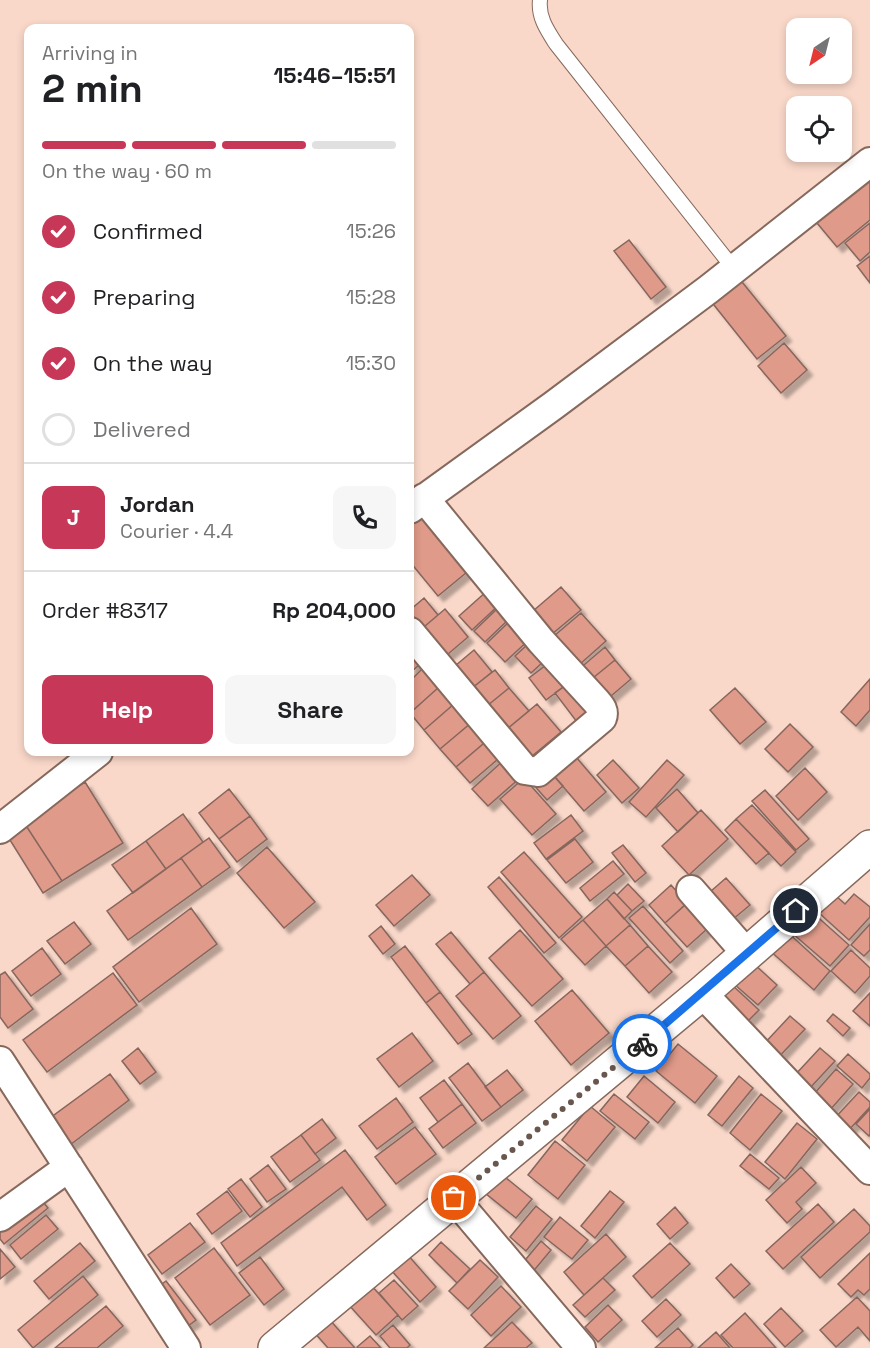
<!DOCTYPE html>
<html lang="en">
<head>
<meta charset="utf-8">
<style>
  :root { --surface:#fff; --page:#f6f6f6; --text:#202124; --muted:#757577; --line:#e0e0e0; --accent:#c73757 }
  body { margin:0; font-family:"Space Grotesk",sans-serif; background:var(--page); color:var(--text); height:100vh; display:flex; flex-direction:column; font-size:22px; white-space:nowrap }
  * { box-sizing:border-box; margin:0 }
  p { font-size:20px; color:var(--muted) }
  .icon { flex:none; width:33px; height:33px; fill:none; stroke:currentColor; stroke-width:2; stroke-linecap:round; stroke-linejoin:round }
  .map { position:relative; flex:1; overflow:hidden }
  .sheet { position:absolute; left:24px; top:24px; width:390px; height:732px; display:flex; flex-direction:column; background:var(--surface); border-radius:12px; box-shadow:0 3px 9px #0003 }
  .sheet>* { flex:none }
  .needle { width:39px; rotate:215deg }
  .tools { position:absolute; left:786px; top:18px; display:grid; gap:12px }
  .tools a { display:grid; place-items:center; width:66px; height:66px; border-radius:12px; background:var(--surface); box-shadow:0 3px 9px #0003; font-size:30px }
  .pin { position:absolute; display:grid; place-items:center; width:51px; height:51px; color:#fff; margin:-26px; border:3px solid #fff; border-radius:50%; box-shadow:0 2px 6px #0007 }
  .courier { position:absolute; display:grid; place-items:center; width:60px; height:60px; margin:-30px; border:4px solid #1a73e8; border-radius:50%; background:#fff; color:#222; box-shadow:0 2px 8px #0007 }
  .summary em { font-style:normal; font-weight:700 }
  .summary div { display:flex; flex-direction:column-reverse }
  .summary { display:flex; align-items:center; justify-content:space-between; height:102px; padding:0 18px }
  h1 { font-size:39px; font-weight:700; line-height:45px }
  .bar { display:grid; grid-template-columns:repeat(4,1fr); gap:9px 6px; align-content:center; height:72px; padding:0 18px }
  .bar i { height:8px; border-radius:4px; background:var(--line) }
  .bar .current { background:var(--accent) }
  .bar p { grid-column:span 4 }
  .line { display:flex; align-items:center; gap:15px; padding:0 18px; border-top:2px solid var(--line) }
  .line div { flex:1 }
  .round { display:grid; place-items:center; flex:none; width:63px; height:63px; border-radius:12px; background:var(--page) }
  ol { padding:0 18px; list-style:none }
  li { display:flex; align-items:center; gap:18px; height:66px }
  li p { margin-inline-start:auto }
  li .icon { padding:6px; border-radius:50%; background:var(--accent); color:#fff; stroke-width:4 }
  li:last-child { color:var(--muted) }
  li i { width:33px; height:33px; border:3px solid var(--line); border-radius:50% }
  .action { display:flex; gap:12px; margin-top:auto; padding:12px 18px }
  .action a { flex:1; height:69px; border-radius:12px; background:var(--accent); color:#fff; font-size:24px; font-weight:700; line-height:69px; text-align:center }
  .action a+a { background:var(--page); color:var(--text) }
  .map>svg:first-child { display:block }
  .building { fill:#df9a89; stroke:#86665e; stroke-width:1.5; filter:url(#shadow) }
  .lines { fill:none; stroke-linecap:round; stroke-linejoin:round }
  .service-casing { stroke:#86695c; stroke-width:16 }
  .minor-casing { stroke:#86695c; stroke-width:32 }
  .secondary-casing { stroke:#86695c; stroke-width:36 }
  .service { stroke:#fff; stroke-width:14 }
  .minor { stroke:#fff; stroke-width:28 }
  .secondary { stroke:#fff; stroke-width:33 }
  .done { stroke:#69574e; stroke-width:6; stroke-dasharray:0 10.8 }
  .route { stroke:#1a73e8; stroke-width:8 }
</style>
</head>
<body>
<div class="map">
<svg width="870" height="1348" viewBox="0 0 870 1348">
  <defs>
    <filter id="shadow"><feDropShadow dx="5.5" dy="5.5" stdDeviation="1.5" flood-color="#0004"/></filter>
  </defs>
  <rect width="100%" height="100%" fill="#f9d8c9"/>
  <path class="building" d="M 870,169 L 870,220 L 837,247 L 812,217 Z
    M 870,223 L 870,252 L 860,261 L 845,243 Z
    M 629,240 L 666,287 L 651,299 L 614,251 Z
    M 870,256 L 870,283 L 857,266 Z
    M 738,277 L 786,336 L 757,359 L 710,300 Z
    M 784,343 L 807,370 L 781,393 L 758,366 Z
    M 423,511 L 472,568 L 438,596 L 410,562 L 410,523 Z
    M 561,587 L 581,610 L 546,639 L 526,617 Z
    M 487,591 L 500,604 L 472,630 L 459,616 Z
    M 424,598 L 438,615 L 418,632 L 410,623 L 410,610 Z
    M 498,608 L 509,619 L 485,642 L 474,631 Z
    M 445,609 L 468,637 L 441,660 L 418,632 Z
    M 581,613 L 606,641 L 579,665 L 554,636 Z
    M 513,618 L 531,638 L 505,662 L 487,643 Z
    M 527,645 L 543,662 L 531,673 L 515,656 Z
    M 605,647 L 615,660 L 588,682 L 578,670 Z
    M 474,650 L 492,672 L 467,692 L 449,671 Z
    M 410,651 L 420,664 L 410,673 Z
    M 554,659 L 570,682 L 546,700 L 529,678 Z
    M 615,660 L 631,679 L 604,702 L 588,682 Z
    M 423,668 L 439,687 L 410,713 L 410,681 Z
    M 495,670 L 509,688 L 482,710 L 467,692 Z
    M 870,679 L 870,710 L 856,726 L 841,712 Z
    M 570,682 L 592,710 L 577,722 L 555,693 Z
    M 439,687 L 454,704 L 424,730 L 410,713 Z
    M 509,688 L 529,711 L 501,734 L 482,710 Z
    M 735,688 L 766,722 L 740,744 L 710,710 Z
    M 454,704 L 471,723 L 440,749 L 424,730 Z
    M 537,704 L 561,732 L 525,762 L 501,734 Z
    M 471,723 L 490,738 L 456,767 L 440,749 Z
    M 790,724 L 813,747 L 788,772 L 765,749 Z
    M 490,738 L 504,754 L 470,783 L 456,767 Z
    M 570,750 L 606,792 L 584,811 L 548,769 Z
    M 505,759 L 521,777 L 488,806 L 472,789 Z
    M 613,760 L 639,788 L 622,803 L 597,775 Z
    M 667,760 L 684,775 L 646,817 L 629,802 Z
    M 805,768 L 827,792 L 798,820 L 776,796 Z
    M 548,769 L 563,786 L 547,800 L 532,783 Z
    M 524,778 L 556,814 L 532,835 L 500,799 Z
    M 85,782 L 123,843 L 62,881 L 23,821 Z
    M 229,789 L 250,816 L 219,839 L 199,813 Z
    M 677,789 L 698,813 L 678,832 L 656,808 Z
    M 765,790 L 809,839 L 796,850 L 752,801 Z
    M 752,805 L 796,852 L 781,866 L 736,819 Z
    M 701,810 L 728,839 L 689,875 L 662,846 Z
    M 183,814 L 203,842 L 166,869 L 146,841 Z
    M 571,815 L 583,831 L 546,859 L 534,843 Z
    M 250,816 L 267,839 L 237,862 L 219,839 Z
    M 736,819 L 769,853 L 756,864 L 725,830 Z
    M 23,821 L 62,881 L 43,893 L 5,832 Z
    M 209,838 L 230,867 L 202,887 L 181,858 Z
    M 575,839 L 593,862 L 566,883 L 547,860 Z
    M 146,841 L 166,869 L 133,893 L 112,865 Z
    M 623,845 L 646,873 L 635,882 L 612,853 Z
    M 267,847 L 315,902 L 284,928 L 237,873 Z
    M 524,852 L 582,917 L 559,938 L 501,872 Z
    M 181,858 L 202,887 L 128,940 L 107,911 Z
    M 613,861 L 624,874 L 590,901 L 580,888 Z
    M 412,875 L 430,895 L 394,926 L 376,905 Z
    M 499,877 L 556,943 L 544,953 L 488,887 Z
    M 726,878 L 750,905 L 726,925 L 703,898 Z
    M 628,884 L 644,901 L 632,911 L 617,895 Z
    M 671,885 L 687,903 L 665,923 L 649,905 Z
    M 614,892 L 632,911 L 624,919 L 607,899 Z
    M 854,894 L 870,907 L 870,917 L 849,940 L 819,913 L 835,895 L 845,904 Z
    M 694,897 L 716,921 L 687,947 L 665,923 Z
    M 607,899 L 630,925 L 606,946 L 583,920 Z
    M 643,906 L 683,951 L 670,963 L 629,918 Z
    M 191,908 L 217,944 L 139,1002 L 113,967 Z
    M 812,912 L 849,945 L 830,966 L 792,933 Z
    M 583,920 L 606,946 L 585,965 L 561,939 Z
    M 74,922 L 91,944 L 65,964 L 47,941 Z
    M 870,924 L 870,950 L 864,956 L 851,945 Z
    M 630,925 L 648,946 L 625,966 L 606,946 Z
    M 381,926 L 395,944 L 383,954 L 369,936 Z
    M 520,930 L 563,979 L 532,1006 L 489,958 Z
    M 785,930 L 830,971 L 814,990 L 768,949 Z
    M 451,932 L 484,972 L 470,984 L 436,944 Z
    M 405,946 L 440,992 L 426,1003 L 391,957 Z
    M 648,946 L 672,972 L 649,993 L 625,966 Z
    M 42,948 L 61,974 L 31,996 L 12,971 Z
    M 851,950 L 870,968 L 870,976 L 855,993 L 831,971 Z
    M 753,963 L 777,985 L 758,1005 L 734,984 Z
    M 5,972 L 33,1009 L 8,1028 L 0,1017 L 0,975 Z
    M 484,972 L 521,1016 L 493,1039 L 456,996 Z
    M 113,973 L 137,1005 L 47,1072 L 23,1040 Z
    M 731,984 L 759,1010 L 748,1021 L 720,996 Z
    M 572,990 L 609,1033 L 571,1065 L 535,1021 Z
    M 440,992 L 472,1034 L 458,1044 L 426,1003 Z
    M 870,993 L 870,1026 L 853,1011 Z
    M 833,1014 L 850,1028 L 843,1036 L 827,1021 Z
    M 790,1016 L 805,1029 L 776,1060 L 762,1046 Z
    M 412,1033 L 433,1061 L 399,1087 L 377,1059 Z
    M 678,1044 L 717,1076 L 695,1103 L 656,1071 Z
    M 138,1048 L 156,1072 L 140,1084 L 122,1061 Z
    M 820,1048 L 835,1061 L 810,1088 L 795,1075 Z
    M 848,1054 L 870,1074 L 870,1078 L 862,1088 L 837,1066 Z
    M 468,1063 L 501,1107 L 482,1121 L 449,1078 Z
    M 836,1069 L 853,1084 L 830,1110 L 813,1095 Z
    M 507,1070 L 523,1090 L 501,1107 L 485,1087 Z
    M 110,1074 L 129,1100 L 70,1145 L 50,1118 Z
    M 644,1076 L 675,1102 L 658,1123 L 627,1097 Z
    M 739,1076 L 753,1088 L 722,1126 L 708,1115 Z
    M 444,1080 L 462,1104 L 438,1122 L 420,1098 Z
    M 859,1092 L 870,1102 L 870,1107 L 848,1131 L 834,1119 Z
    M 614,1094 L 649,1122 L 635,1139 L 600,1111 Z
    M 761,1094 L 782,1111 L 750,1150 L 730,1133 Z
    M 396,1098 L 413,1122 L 377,1149 L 359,1126 Z
    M 462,1104 L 476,1123 L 443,1148 L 429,1129 Z
    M 590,1106 L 615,1127 L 587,1161 L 562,1140 Z
    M 870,1109 L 870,1134 L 869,1136 L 856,1124 Z
    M 322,1119 L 336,1138 L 315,1154 L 301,1135 Z
    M 797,1123 L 817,1139 L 785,1179 L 765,1162 Z
    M 415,1127 L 436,1154 L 396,1184 L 375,1157 Z
    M 301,1135 L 320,1160 L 290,1182 L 271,1157 Z
    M 555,1141 L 585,1165 L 558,1199 L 528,1175 Z
    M 345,1150 L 386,1205 L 367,1220 L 342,1187 L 237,1266 L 221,1243 Z
    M 750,1154 L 779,1178 L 769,1189 L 740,1166 Z
    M 268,1165 L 286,1189 L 267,1202 L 250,1179 Z
    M 801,1167 L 816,1183 L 796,1202 L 802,1209 L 787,1223 L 766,1200 Z
    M 500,1173 L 532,1199 L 516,1218 L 485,1193 Z
    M 241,1179 L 262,1207 L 250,1217 L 228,1189 Z
    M 227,1191 L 242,1211 L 212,1234 L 197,1214 Z
    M 610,1191 L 624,1202 L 595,1238 L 581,1226 Z
    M 38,1196 L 48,1208 L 4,1244 L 0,1239 L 0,1227 Z
    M 818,1204 L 834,1222 L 783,1269 L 766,1251 Z
    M 536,1206 L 552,1219 L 526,1251 L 510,1237 Z
    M 675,1207 L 688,1223 L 670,1239 L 657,1224 Z
    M 854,1209 L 870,1226 L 870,1232 L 820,1278 L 801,1257 Z
    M 46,1215 L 58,1229 L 21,1259 L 10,1245 Z
    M 560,1217 L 588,1240 L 572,1259 L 544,1237 Z
    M 190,1223 L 205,1242 L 162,1274 L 148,1255 Z
    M 606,1234 L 626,1257 L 584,1295 L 564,1272 Z
    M 541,1241 L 551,1250 L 531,1274 L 521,1265 Z
    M 441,1242 L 470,1269 L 457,1283 L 429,1255 Z
    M 80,1243 L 95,1261 L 49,1299 L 34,1281 Z
    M 670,1243 L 690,1264 L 652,1298 L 633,1276 Z
    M 214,1248 L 250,1295 L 210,1325 L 175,1278 Z
    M 0,1249 L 15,1267 L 0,1279 Z
    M 870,1253 L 870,1289 L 864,1295 L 858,1290 L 851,1297 L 838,1284 Z
    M 407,1254 L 436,1287 L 420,1302 L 390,1269 Z
    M 260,1257 L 284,1289 L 264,1305 L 239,1273 Z
    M 480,1260 L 498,1277 L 468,1309 L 449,1291 Z
    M 731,1264 L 750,1284 L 734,1298 L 716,1278 Z
    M 83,1276 L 98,1295 L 33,1348 L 18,1330 Z
    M 603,1278 L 615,1290 L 585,1317 L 573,1305 Z
    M 394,1280 L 418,1306 L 402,1320 L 379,1293 Z
    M 166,1281 L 196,1320 L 184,1329 L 154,1290 Z
    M 370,1284 L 398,1315 L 376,1335 L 348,1304 Z
    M 501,1286 L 521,1307 L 491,1336 L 471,1315 Z
    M 857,1297 L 870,1311 L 870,1341 L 858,1327 L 836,1347 L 820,1330 Z
    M 666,1299 L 681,1315 L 657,1337 L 642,1321 Z
    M 608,1305 L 622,1320 L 598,1342 L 585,1327 Z
    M 106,1306 L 123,1326 L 97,1348 L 55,1348 Z
    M 781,1308 L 803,1331 L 785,1347 L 764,1324 Z
    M 745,1313 L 776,1348 L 733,1348 L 721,1335 Z
    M 328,1318 L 355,1348 L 328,1348 L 313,1331 Z
    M 512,1322 L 532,1343 L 526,1348 L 484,1348 Z
    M 393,1325 L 410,1345 L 407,1348 L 390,1348 L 380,1336 Z
    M 678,1328 L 693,1345 L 690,1348 L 655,1348 Z
    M 716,1332 L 730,1348 L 698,1348 Z
    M 370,1336 L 381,1348 L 357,1348 L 357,1347 Z"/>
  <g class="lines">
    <defs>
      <path id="service" d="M 540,0 C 538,17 547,30 556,44 L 734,269"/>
      <path id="minor" d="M 410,509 L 554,405 L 709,289 L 870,162
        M 410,632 L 525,770 L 538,772 L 602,718 C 605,710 600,706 595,700 L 541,641 L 424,498
        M 0,829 L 98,752
        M 691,890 L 747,954
        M 702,993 L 870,1170
        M 0,1061 L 186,1348
        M 454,1198 L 581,1348
        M 0,1217 L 69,1167"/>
      <path id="secondary" d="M 275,1348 L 702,993 L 870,847"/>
    </defs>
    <use href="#service" class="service-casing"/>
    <use href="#minor" class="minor-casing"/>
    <use href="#secondary" class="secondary-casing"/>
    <use href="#service" class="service"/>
    <use href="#minor" class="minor"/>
    <use href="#secondary" class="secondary"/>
  </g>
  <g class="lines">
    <path class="done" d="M 454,1198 L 642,1044"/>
    <path class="route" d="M 642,1044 L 796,911"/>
  </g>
</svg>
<div class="tools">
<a><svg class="needle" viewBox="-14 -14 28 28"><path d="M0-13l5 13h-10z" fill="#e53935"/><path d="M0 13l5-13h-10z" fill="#757577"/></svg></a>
<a><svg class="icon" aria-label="locate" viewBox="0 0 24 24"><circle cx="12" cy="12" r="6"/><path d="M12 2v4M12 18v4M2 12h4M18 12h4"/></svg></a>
</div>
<div class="pin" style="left:454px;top:1198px;background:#ea580c"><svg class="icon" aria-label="bag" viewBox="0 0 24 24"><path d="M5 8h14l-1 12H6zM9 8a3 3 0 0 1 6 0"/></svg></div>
<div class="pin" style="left:796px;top:911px;background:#1f2937"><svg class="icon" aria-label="home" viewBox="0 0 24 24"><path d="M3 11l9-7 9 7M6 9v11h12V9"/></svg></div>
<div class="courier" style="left:642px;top:1044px"><svg class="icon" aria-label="bike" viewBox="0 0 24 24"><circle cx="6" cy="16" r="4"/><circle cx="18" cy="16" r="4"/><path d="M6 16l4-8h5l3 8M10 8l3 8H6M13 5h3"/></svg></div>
<section class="sheet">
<div class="summary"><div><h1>2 min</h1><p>Arriving in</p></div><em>15:46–15:51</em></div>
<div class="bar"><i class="current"></i><i class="current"></i><i class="current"></i><i></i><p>On the way · 60 m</p></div>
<ol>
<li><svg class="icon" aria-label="check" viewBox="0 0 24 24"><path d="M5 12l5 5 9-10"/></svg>Confirmed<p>15:26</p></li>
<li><svg class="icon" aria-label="check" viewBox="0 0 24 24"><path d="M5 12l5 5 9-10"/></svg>Preparing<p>15:28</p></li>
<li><svg class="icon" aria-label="check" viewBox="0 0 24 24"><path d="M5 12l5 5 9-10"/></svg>On the way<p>15:30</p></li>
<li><i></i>Delivered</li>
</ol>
<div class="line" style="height:108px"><b class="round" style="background:var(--accent);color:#fff">J</b><div><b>Jordan</b><p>Courier · 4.4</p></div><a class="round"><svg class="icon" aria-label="phone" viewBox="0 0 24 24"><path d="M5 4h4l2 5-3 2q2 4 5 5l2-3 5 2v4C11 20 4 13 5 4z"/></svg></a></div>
<div class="line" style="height:78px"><div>Order #8317</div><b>Rp 204,000</b></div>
<div class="action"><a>Help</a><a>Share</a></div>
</section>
</div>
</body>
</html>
